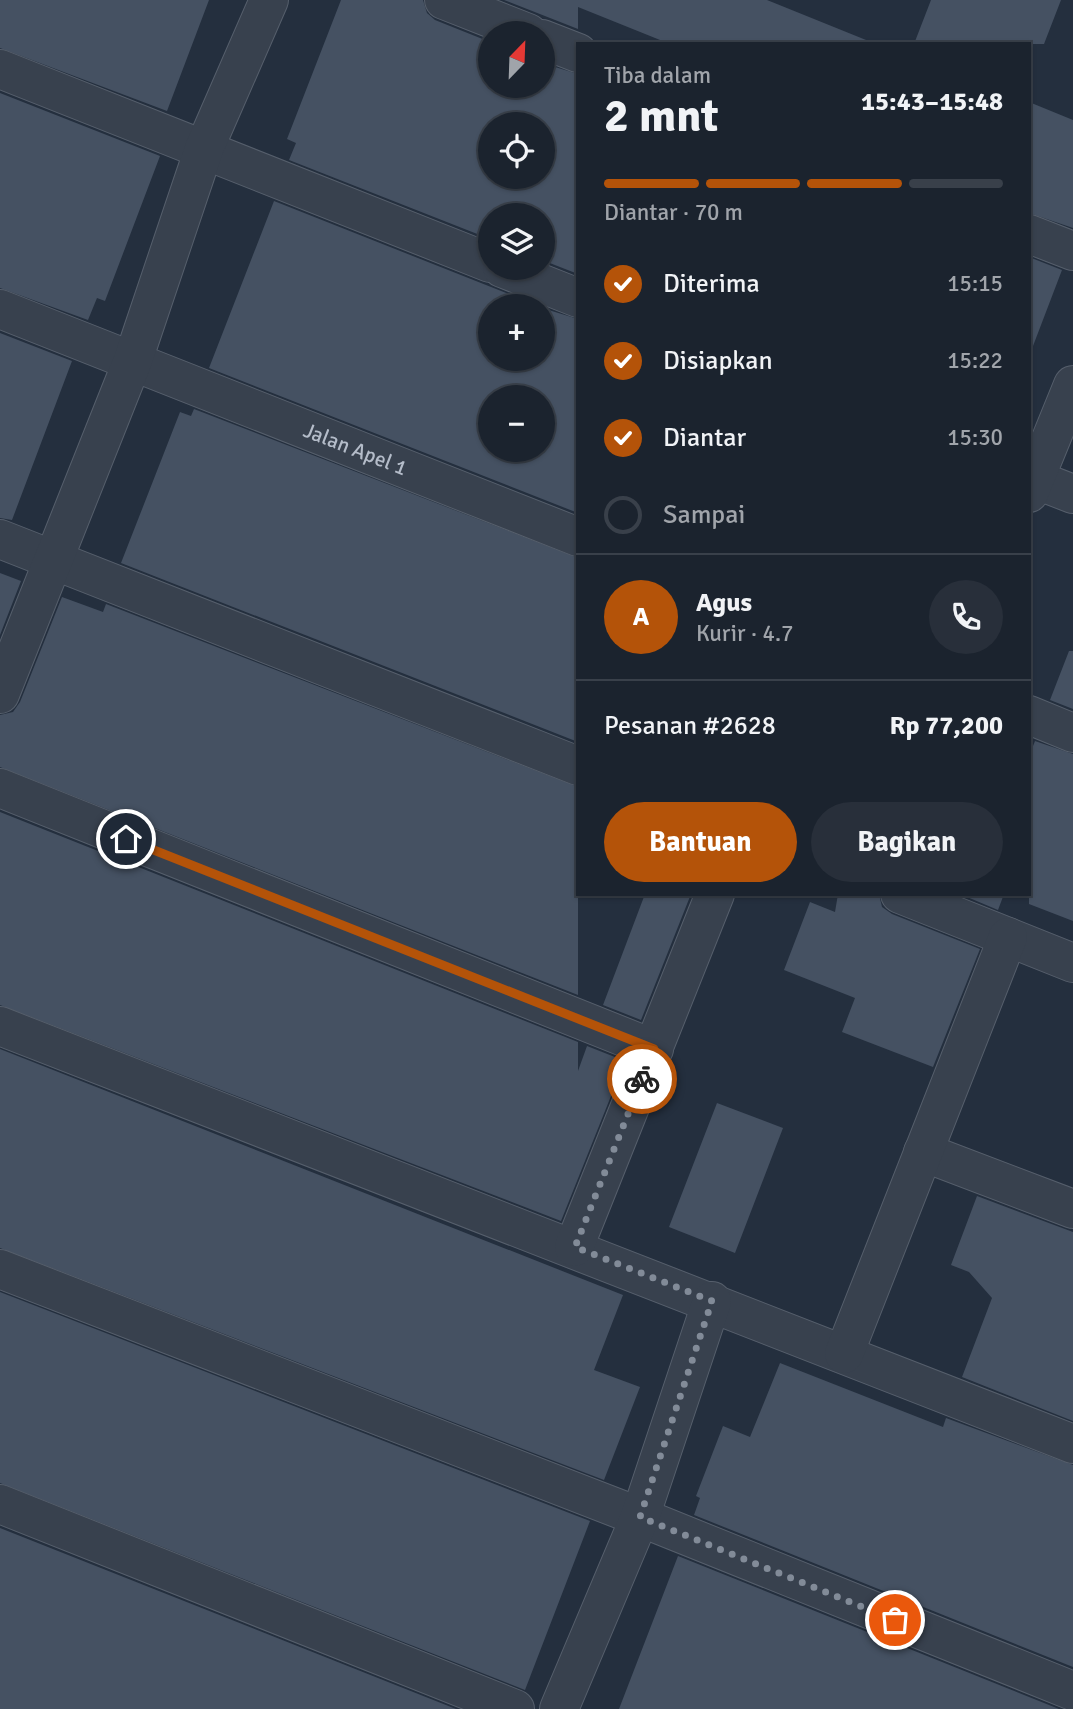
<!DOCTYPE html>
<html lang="id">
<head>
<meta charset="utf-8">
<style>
  :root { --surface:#1b232e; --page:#282f3a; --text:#f1f3f6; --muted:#a0a4aa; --line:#39404a; --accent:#b45309 }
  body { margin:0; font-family:Signika,sans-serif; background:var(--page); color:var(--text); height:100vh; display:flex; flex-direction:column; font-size:26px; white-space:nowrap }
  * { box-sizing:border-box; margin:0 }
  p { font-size:23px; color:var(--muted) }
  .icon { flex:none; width:38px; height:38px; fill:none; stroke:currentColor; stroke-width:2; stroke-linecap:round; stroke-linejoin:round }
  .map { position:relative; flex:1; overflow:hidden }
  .sheet { position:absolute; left:576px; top:42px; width:455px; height:854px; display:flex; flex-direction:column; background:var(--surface); border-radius:0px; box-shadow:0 2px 5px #0004,0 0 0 2px var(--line) }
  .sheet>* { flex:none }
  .needle { width:46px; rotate:23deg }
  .buttons { position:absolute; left:478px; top:21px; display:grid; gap:14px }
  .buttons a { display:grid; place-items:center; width:77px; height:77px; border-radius:50%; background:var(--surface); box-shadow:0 2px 5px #0004,0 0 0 2px var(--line); font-size:35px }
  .pin { position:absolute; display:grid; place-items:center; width:60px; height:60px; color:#fff; margin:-30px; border:4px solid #fff; border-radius:50%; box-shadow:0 2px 7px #0007 }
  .courier { position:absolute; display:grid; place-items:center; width:70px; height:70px; margin:-35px; border:5px solid #b45309; border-radius:50%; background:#fff; color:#222; box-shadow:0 2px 9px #0007 }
  .summary em { font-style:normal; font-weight:800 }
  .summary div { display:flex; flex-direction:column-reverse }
  .summary { display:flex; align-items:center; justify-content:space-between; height:119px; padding:0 28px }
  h1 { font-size:46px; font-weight:800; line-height:52px }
  .bar { display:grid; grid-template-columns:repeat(4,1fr); gap:10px 7px; align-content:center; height:84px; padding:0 28px }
  .bar i { height:9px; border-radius:5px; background:var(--line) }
  .bar .selected { background:var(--accent) }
  .bar p { grid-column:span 4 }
  .line { display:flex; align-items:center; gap:18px; padding:0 28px; border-top:2px solid var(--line) }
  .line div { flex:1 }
  .round { display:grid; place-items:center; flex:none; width:74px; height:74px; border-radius:37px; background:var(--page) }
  ol { padding:0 28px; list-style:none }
  li { display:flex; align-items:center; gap:21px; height:77px }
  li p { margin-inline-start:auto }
  li .icon { padding:7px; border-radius:50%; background:var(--accent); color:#fff; stroke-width:4 }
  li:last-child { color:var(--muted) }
  li i { width:38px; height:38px; border:4px solid var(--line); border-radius:50% }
  .button { display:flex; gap:14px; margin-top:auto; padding:14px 28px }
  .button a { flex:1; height:80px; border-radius:42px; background:var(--accent); color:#fff; font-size:28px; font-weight:800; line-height:80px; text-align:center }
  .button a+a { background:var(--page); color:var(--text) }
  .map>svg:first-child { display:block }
  .building { fill:#455162; fill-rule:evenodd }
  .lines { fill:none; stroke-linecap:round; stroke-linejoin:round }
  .minor-casing { stroke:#565f6c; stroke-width:40 }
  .minor { stroke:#38414e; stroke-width:38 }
  .done { stroke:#828b98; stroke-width:7; stroke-dasharray:0 12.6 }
  .route { stroke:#b45309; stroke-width:9 }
  .labels { text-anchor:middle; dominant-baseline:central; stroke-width:5; stroke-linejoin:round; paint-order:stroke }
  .street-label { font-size:21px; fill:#b4bcc9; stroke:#1d2633 }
</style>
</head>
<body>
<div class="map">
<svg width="1073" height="1709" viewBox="0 0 1073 1709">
  <rect width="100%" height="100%" fill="#242f3e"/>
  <path class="building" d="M 0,0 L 209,0 L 167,111 L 0,48 Z
    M 341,0 L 423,0 L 427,13 L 435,20 L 490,42 L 490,86 L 542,86 L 542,63 L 578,74 L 578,274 L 542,260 L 542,215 L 490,215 L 490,239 L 289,160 L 296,143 L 287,139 ZM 490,124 L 542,124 L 542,177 L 490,177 Z
    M 504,0 L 767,0 L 871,42 L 670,44 L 578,7 L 578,29 Z
    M 931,0 L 1061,0 L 1044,44 L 914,44 Z
    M 0,93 L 160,156 L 105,301 L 97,298 L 88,320 L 0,288 Z
    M 1029,102 L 1073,120 L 1073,228 L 1029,213 Z
    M 274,201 L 539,306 L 490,306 L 490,359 L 542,359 L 542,308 L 578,319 L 578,513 L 209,368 ZM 490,397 L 542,397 L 542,450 L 490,450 Z
    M 1029,257 L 1062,270 L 1033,346 L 1029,346 Z
    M 0,333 L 72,361 L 12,520 L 0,518 Z
    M 194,409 L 578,558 L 578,742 L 121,563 L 180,412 L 191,416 Z
    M 0,573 L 21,581 L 0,635 Z
    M 62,597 L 103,612 L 106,604 L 578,787 L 578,995 L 0,767 L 0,715 L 13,712 L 20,702 Z
    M 1069,651 L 1073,651 L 1073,709 L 1050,700 Z
    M 1035,741 L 1073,754 L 1073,921 L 1029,904 L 1029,756 Z
    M 0,812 L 578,1042 L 578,1071 L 587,1046 L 625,1061 L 561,1221 L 0,1005 Z
    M 645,894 L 691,894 L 641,1020 L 603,1005 Z
    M 838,894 L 879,894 L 882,907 L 892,914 L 980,949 L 933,1067 L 842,1032 L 855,998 L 784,970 L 810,902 L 835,912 Z
    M 960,894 L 1004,894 L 998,910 Z
    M 0,1049 L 623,1295 L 594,1370 L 640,1387 L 604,1480 L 0,1248 Z
    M 717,1103 L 783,1128 L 735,1253 L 669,1227 Z
    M 977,1196 L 1073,1232 L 1073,1421 L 962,1377 L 992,1298 L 969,1272 L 951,1265 Z
    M 0,1292 L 590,1521 L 525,1690 L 0,1483 Z
    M 780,1363 L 943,1427 L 946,1418 L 1073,1465 L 1073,1667 L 694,1515 L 700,1498 L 696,1496 L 723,1426 L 750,1437 Z
    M 0,1528 L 456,1709 L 0,1709 Z
    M 678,1556 L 1059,1709 L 619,1709 Z"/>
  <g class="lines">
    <defs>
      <g id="minor">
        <path d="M 444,0 L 528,33"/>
        <path d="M 542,39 L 578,53"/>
        <path d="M 0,69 L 490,263"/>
        <path d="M 1029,234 L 1073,251"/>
        <path d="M 502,268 L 578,298"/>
        <path id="s1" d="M 0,309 L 578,537"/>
        <path d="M 1029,477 L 1073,494"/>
        <path d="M 1029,493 L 1073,385"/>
        <path d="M 0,539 L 578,766"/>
        <path d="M 0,694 L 133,360 L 204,149 L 269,0"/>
        <path d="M 1029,715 L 1073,733"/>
        <path d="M 0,788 L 654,1049"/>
        <path d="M 900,894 L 1073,963"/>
        <path d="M 0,1026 L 1073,1444"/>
        <path d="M 923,1152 L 1073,1209"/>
        <path d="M 574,1247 L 715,894"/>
        <path d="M 0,1269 L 640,1517 L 1073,1691"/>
        <path d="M 844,1354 L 1008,937"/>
        <path d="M 0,1504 L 515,1709"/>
        <path d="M 559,1709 L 640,1517 L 712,1301"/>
      </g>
    </defs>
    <use href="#minor" class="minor-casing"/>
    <use href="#minor" class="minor"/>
  </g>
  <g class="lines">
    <path class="done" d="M 642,1079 L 575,1247 L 712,1301 L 640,1517 L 895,1620"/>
    <path class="route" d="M 126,839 L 654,1049 L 642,1079"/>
  </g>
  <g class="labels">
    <g class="street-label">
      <text stroke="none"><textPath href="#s1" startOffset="382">Jalan Apel 1</textPath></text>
    </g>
  </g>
</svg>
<div class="buttons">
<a><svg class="needle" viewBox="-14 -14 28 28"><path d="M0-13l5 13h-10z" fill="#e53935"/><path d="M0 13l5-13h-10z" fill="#a0a4aa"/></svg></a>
<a><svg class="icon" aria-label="locate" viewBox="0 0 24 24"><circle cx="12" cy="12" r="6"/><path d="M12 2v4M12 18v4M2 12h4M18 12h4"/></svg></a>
<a><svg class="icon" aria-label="layers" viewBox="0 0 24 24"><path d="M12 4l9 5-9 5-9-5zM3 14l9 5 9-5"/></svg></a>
<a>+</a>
<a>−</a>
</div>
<div class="pin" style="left:895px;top:1620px;background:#ea580c"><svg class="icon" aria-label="bag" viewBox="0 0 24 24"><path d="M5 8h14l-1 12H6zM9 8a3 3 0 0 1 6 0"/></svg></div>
<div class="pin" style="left:126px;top:839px;background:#1f2937"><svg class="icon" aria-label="home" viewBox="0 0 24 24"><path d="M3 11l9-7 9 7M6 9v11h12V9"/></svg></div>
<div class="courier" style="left:642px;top:1079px"><svg class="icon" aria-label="bike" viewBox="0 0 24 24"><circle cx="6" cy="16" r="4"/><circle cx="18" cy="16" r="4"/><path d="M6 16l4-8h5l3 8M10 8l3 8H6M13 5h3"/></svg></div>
<section class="sheet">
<div class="summary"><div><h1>2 mnt</h1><p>Tiba dalam</p></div><em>15:43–15:48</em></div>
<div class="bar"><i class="selected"></i><i class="selected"></i><i class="selected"></i><i></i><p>Diantar · 70 m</p></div>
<ol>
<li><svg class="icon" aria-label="check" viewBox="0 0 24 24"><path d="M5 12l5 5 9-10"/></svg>Diterima<p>15:15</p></li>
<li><svg class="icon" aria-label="check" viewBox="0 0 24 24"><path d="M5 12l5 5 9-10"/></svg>Disiapkan<p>15:22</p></li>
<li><svg class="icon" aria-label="check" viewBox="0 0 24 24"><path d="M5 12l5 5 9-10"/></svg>Diantar<p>15:30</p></li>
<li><i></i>Sampai</li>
</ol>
<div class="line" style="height:126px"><b class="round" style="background:var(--accent);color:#fff">A</b><div><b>Agus</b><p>Kurir · 4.7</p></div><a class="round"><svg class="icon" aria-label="phone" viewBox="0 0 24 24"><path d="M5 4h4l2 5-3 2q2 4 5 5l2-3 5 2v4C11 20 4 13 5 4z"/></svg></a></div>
<div class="line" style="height:91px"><div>Pesanan #2628</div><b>Rp 77,200</b></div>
<div class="button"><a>Bantuan</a><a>Bagikan</a></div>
</section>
</div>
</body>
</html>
